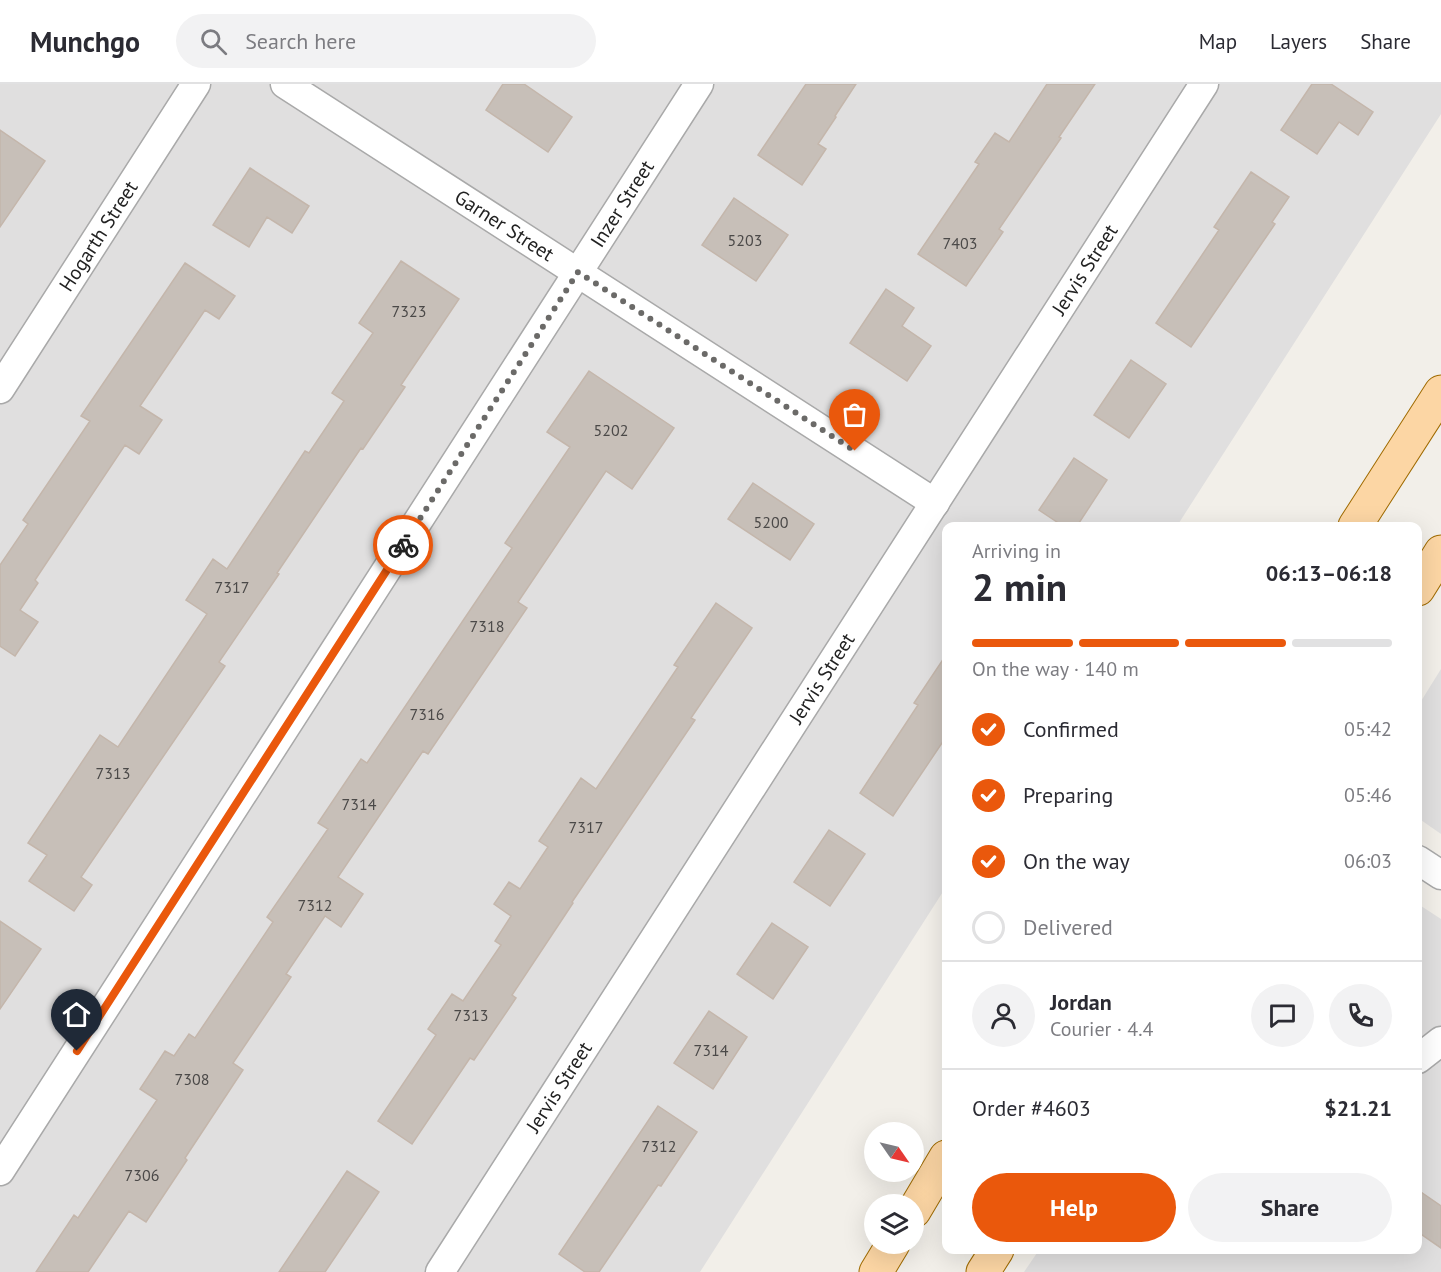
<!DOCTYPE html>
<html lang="en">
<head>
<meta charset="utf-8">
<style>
  :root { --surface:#fff; --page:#f2f2f3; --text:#2b2b33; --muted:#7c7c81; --line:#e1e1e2; --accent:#ea580c }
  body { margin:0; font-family:"PT Sans",sans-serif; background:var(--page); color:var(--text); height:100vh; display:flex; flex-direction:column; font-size:22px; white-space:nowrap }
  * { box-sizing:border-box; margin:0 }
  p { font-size:20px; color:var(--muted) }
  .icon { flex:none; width:33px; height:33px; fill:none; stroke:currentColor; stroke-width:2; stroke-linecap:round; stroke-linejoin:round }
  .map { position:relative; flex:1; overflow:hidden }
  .details { position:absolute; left:942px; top:438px; width:480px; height:732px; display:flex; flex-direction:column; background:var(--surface); border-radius:12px; box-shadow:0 6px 24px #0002 }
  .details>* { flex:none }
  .needle { width:39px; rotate:124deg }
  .controls { position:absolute; left:864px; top:1038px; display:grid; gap:12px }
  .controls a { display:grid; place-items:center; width:60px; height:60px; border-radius:50%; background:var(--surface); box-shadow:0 6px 24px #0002; font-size:30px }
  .pin { position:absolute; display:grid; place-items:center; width:51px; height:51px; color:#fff; margin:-62px -26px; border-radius:50% 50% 50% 0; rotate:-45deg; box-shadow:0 0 6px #0007 }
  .pin .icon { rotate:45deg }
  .courier { position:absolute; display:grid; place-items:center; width:60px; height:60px; margin:-30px; border:4px solid #ea580c; border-radius:50%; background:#fff; color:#222; box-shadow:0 2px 8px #0007 }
  .headline em { font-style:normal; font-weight:700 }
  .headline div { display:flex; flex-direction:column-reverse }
  .headline { display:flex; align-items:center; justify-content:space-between; height:102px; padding:0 30px }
  h1 { font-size:39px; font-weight:700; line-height:45px }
  .bar { display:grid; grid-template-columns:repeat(4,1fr); gap:9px 6px; align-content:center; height:72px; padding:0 30px }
  .bar i { height:8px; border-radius:4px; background:var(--line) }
  .bar .on { background:var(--accent) }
  .bar p { grid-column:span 4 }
  .line { display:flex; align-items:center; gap:15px; padding:0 30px; border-top:2px solid var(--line) }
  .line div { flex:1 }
  .round { display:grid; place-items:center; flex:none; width:63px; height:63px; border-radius:32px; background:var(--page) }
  ol { padding:0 30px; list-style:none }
  li { display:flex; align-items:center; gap:18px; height:66px }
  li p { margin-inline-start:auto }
  li .icon { padding:6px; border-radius:50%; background:var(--accent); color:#fff; stroke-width:4 }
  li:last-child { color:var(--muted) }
  li i { width:33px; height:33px; border:3px solid var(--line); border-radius:50% }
  .button { display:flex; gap:12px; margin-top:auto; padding:12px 30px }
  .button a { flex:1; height:69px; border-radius:36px; background:var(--accent); color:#fff; font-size:24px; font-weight:700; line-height:69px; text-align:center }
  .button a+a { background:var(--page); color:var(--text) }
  header { display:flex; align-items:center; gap:36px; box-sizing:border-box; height:84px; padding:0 30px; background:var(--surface); border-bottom:2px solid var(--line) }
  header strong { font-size:28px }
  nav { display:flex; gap:33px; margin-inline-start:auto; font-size:21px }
  .search { width:420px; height:54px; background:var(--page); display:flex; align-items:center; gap:15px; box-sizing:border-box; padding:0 21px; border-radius:33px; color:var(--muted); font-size:22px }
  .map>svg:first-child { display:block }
  .residential { fill:#e0dfdf }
  .building { fill:#c7bfb8; stroke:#c4b6ab; stroke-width:1.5 }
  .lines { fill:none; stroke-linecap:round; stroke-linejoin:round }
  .minor-casing { stroke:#a9a9a9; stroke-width:31 }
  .major-casing { stroke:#a06b00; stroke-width:35 }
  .minor { stroke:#fff; stroke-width:28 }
  .major { stroke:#fcd6a4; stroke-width:33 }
  .done { stroke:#6b6a68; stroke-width:6; stroke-dasharray:0 10.8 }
  .route { stroke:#ea580c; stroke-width:8 }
  .labels { text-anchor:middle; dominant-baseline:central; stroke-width:6; stroke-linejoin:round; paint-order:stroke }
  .number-label { font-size:16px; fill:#4b4948 }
  .street-label { font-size:20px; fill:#222; stroke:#fff }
</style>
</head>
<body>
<header>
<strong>Munchgo</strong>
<div class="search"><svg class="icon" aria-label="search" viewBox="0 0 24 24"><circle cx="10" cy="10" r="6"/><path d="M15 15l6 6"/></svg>Search here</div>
<nav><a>Map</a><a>Layers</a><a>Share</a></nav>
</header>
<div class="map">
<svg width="1441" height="1188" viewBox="0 0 1441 1188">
  <rect width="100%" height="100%" fill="#f2efe9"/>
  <path class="residential" d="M 0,0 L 1441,0 L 1441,30 L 1177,442 L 946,442 L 946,803 L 700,1188 L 0,1188 Z
    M 1441,585 L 1441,750 L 1418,734 L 1418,622 Z
    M 1418,820 L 1441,835 L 1441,1188 L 1024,1188 L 1039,1166 L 1418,1166 Z"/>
  <path class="building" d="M 503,0 L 524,0 L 572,33 L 548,68 L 486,26 Z
    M 806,0 L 856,0 L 835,32 L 836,33 L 818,60 L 826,65 L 802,101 L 758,71 Z
    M 1047,0 L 1095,0 L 1059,53 L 1061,54 L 999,145 L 1003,148 L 966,202 L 918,170 L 979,80 L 975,78 L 995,49 L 1009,58 Z
    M 1312,0 L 1331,0 L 1373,28 L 1358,51 L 1339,38 L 1317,70 L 1281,46 Z
    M 0,46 L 45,77 L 0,143 Z
    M 250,84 L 309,122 L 292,149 L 267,133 L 249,163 L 213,141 Z
    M 1251,88 L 1289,113 L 1272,138 L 1275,140 L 1191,263 L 1156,239 L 1219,146 L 1214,143 Z
    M 734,114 L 788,151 L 756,197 L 702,161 Z
    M 401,177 L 459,215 L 401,301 L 405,303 L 363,365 L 361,364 L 277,489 L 279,490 L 219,578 L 225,582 L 81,793 L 92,801 L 74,827 L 29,797 L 47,771 L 28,759 L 100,651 L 118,663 L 207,530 L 186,516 L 213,475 L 227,485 L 305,367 L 309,369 L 344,317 L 332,309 L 373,249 L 359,239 Z
    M 185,179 L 235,212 L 219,235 L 205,226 L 140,322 L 162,336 L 139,370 L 125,361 L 35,496 L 38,499 L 20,526 L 38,538 L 15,572 L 0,562 L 0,481 L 28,440 L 23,436 L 90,337 L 81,332 Z
    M 886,205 L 914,224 L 902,242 L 931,262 L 907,297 L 850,259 Z
    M 1131,276 L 1166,300 L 1129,354 L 1094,331 Z
    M 589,287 L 674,344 L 632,405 L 606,387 L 518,518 L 527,524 L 428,670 L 423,667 L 338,793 L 363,810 L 341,843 L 325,832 L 286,890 L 291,893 L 233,979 L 243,986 L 185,1074 L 187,1076 L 146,1138 L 129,1127 L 88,1188 L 36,1188 L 74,1131 L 78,1134 L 157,1016 L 140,1005 L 165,967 L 174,972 L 189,950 L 195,954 L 273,838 L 267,833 L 328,745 L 318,739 L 361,675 L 367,679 L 512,464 L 505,459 L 570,363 L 547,348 Z
    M 1074,374 L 1107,396 L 1077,442 L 1063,442 L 1039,426 Z
    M 753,399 L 814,440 L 790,476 L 728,435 Z
    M 716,519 L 752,544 L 691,634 L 695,636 L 572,818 L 573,819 L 512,911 L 516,914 L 474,976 L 470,974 L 412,1060 L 378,1037 L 436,951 L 428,945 L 452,910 L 463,917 L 501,861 L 495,857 L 511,832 L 494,820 L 509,798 L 520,805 L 548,763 L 539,757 L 581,694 L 596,705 L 678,583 L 674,581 Z
    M 946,571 L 946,653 L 893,732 L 860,709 L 918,621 L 914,619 Z
    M 829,746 L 865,770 L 830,822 L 794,798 Z
    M 0,837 L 41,865 L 0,925 Z
    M 772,839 L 808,863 L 773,915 L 737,890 Z
    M 709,927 L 747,953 L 713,1005 L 674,979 Z
    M 658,1022 L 697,1048 L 661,1102 L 658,1101 L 599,1188 L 585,1188 L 559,1170 Z
    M 347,1087 L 379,1108 L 325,1188 L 279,1188 Z
    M 1418,1106 L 1441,1122 L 1441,1164 L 1418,1148 Z"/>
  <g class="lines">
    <defs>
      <g id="minor">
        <path id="s1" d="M 285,0 L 935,419"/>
        <path id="s2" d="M 0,305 L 196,0"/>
        <path d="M 1418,776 L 1441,791"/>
        <path d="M 1418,975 L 1441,957"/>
        <path id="s3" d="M 0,1087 L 699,0"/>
        <path id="s4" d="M 440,1188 L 1204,0"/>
      </g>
      <path id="major" d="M 1355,442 L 1441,308
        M 1418,505 L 1441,468
        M 914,1127 L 946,1073
        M 876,1188 L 893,1160
        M 983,1188 L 997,1166"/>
    </defs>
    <use href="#minor" class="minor-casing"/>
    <use href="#major" class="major-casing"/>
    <use href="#minor" class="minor"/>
    <use href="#major" class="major"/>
  </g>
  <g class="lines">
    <path class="done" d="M 403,461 L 578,188 L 855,367"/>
    <path class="route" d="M 77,967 L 403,461"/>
  </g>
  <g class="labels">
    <g class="number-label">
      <text x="745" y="156">5203</text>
      <text x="960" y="159">7403</text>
      <text x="409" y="227">7323</text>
      <text x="611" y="346">5202</text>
      <text x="771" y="438">5200</text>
      <text x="232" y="503">7317</text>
      <text x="487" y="542">7318</text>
      <text x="427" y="630">7316</text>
      <text x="113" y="689">7313</text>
      <text x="359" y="720">7314</text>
      <text x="586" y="743">7317</text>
      <text x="315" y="821">7312</text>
      <text x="471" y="931">7313</text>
      <text x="711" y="966">7314</text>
      <text x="192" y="995">7308</text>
      <text x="659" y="1062">7312</text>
      <text x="142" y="1091">7306</text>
    </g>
    <g class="street-label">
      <text stroke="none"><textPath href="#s3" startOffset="1150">Inzer Street</textPath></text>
      <text stroke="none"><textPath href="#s1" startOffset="261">Garner Street</textPath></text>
      <text stroke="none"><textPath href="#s2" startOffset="182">Hogarth Street</textPath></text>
      <text stroke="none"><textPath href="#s4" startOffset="1192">Jervis Street</textPath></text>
      <text stroke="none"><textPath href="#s4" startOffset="706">Jervis Street</textPath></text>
      <text stroke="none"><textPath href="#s4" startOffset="220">Jervis Street</textPath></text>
    </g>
  </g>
</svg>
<div class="controls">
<a><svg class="needle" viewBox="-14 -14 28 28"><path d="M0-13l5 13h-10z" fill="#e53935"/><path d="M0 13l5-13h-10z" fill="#7c7c81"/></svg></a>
<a><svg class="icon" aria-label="layers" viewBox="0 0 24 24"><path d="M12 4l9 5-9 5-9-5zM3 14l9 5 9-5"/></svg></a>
</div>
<div class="pin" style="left:855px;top:367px;background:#ea580c"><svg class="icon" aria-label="bag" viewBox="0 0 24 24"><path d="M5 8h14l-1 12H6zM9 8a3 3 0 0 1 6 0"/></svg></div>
<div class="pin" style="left:77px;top:967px;background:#1f2937"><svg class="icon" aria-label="home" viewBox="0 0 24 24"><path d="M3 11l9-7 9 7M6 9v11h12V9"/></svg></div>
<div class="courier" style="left:403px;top:461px"><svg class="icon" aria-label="bike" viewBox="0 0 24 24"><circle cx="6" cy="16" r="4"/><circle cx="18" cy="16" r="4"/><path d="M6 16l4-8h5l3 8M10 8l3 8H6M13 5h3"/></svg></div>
<section class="details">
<div class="headline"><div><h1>2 min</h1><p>Arriving in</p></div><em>06:13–06:18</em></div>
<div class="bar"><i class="on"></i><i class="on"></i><i class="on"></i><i></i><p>On the way · 140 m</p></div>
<ol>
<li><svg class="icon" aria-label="check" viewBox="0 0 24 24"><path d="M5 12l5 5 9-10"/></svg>Confirmed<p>05:42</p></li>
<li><svg class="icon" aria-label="check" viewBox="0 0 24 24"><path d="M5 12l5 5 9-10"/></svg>Preparing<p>05:46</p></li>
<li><svg class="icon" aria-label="check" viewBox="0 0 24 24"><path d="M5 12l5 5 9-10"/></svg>On the way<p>06:03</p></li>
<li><i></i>Delivered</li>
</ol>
<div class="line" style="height:108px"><a class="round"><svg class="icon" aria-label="person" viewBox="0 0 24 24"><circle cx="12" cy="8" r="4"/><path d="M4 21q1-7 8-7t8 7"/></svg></a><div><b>Jordan</b><p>Courier · 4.4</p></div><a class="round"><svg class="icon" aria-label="chat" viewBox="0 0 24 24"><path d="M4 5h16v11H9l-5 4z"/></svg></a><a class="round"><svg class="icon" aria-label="phone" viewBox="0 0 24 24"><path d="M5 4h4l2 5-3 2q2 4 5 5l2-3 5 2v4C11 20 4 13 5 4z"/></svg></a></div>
<div class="line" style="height:78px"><div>Order #4603</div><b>$21.21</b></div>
<div class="button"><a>Help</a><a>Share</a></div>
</section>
</div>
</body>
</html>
